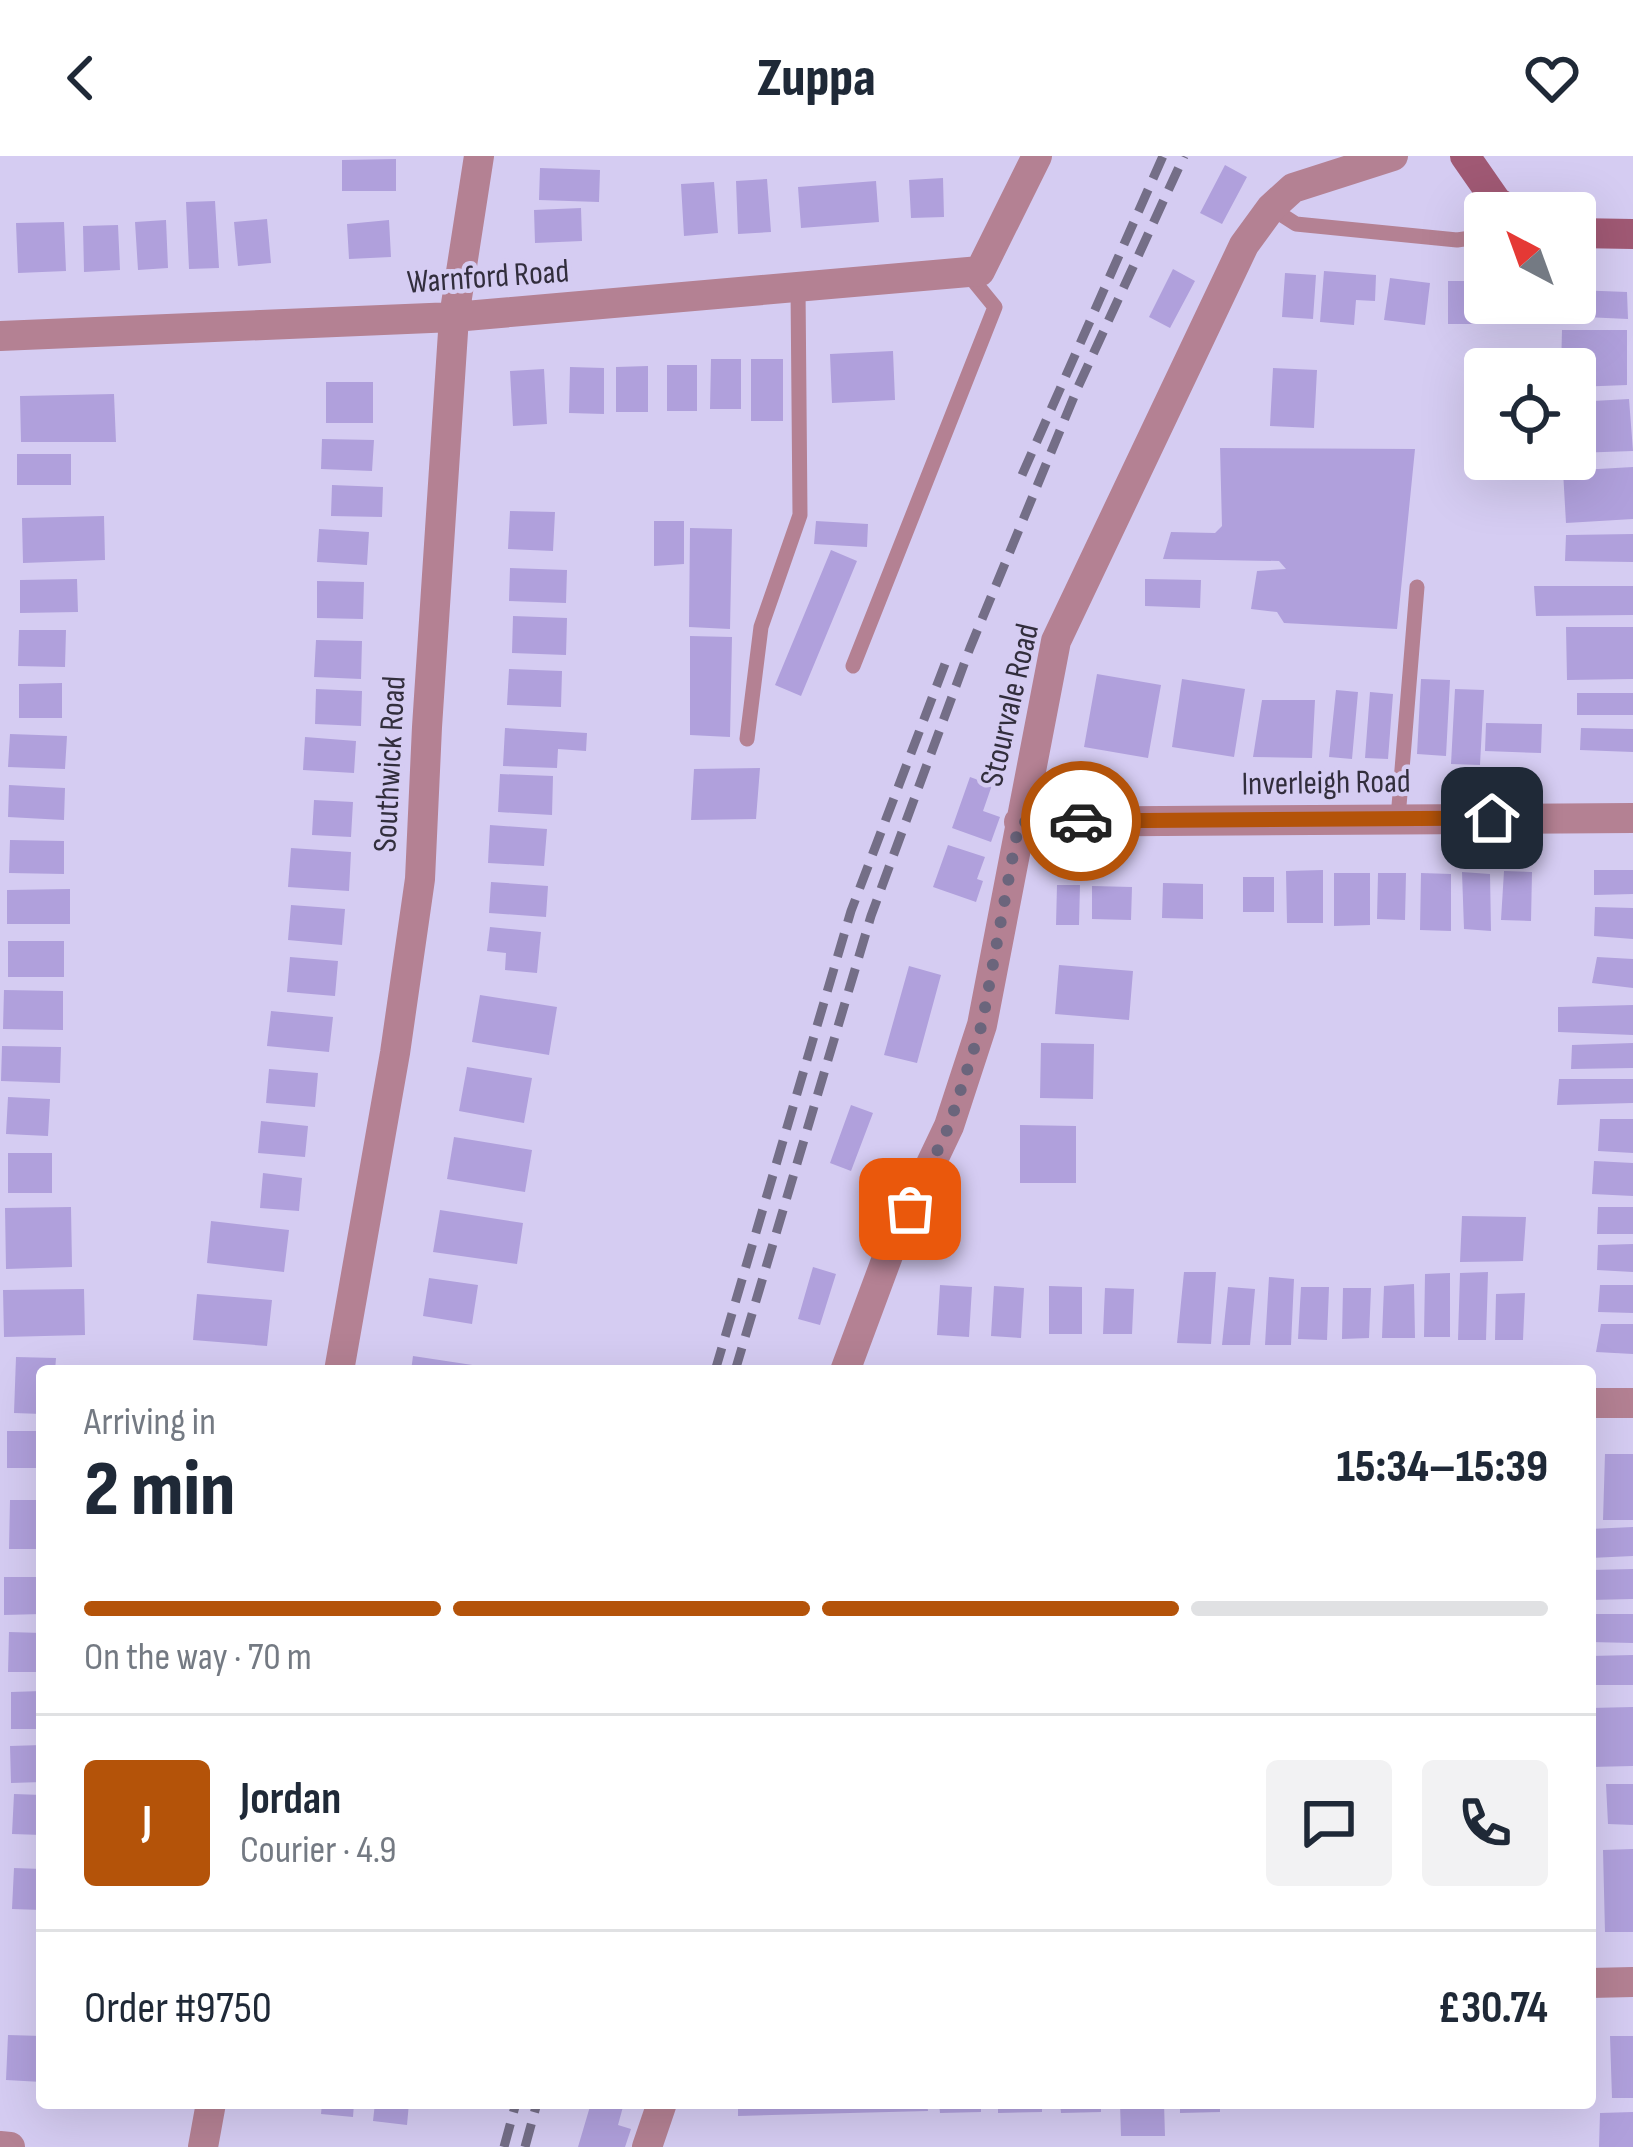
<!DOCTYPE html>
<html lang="en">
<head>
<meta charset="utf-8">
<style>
  :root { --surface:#fff; --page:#f2f2f3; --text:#1f2937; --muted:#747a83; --line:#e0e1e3; --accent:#b45309 }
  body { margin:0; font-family:"Sofia Sans Condensed",sans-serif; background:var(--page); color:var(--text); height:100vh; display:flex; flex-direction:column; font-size:45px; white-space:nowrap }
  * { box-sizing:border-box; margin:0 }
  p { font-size:39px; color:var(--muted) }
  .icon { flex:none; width:66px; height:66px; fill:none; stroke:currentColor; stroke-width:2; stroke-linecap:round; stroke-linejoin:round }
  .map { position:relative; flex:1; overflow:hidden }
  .drawer { position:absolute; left:36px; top:1209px; width:1560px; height:744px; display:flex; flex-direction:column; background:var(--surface); border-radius:12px; box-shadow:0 12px 48px #0002 }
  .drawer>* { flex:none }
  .needle { width:78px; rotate:319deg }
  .buttons { position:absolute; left:1464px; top:36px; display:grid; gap:24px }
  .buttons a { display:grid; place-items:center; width:132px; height:132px; border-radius:12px; background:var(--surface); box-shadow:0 12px 48px #0002; font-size:60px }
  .pin { position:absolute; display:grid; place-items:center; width:102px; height:102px; color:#fff; margin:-51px; border-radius:24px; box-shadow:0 6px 18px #0006 }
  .courier { position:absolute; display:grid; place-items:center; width:120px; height:120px; margin:-60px; border:9px solid #b45309; border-radius:50%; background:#fff; color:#222; box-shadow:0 3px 15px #0007 }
  .head em { font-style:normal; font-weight:800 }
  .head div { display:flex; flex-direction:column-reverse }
  .head { display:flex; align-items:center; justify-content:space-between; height:204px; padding:0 48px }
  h1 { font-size:78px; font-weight:800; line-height:90px }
  .bar { display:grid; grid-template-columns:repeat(4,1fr); gap:18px 12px; align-content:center; height:144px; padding:0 48px }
  .bar i { height:15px; border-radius:9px; background:var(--line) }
  .bar .current { background:var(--accent) }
  .bar p { grid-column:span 4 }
  .line { display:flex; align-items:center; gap:30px; padding:0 48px; border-top:3px solid var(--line) }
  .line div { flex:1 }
  .round { display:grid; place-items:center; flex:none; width:126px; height:126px; border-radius:12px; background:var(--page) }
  header { display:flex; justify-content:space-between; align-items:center; height:156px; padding:0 48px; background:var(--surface); font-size:54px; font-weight:800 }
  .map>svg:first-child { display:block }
  .building { fill:#b0a0dc }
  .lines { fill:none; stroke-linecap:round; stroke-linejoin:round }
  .lane { stroke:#b48193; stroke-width:15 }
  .street { stroke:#b48193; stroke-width:30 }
  .secondary { stroke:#a05974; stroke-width:30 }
  .rail { stroke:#746e87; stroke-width:9; stroke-dasharray:24 12; stroke-linecap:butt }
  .done { stroke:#6b657c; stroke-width:12; stroke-dasharray:0 21.6 }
  .route { stroke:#b45309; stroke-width:15 }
  .labels { text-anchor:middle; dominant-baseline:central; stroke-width:9; stroke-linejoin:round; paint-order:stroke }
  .street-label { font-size:33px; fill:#322e3d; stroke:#d5ccf2 }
</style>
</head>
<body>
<header><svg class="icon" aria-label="back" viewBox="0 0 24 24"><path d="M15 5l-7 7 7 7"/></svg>Zuppa<svg class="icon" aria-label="heart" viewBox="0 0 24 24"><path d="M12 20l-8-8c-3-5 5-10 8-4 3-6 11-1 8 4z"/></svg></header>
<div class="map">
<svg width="1633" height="1991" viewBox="0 0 1633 1991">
  <rect width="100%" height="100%" fill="#d5ccf2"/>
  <path class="building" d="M 396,3 L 396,35 L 342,35 L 342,4 Z
    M 1225,9 L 1247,21 L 1222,68 L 1200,57 Z
    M 540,12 L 600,14 L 599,46 L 539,44 Z
    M 943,22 L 944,61 L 911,62 L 909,24 Z
    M 767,23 L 771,76 L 738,78 L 736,25 Z
    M 876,25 L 879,66 L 801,72 L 798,31 Z
    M 714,26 L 718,77 L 684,80 L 681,28 Z
    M 215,45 L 219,112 L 189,113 L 186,46 Z
    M 581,52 L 582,85 L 535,87 L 534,54 Z
    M 267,63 L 271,107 L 238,110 L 234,66 Z
    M 166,64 L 168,112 L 138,114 L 135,66 Z
    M 389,64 L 391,101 L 349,103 L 347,68 Z
    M 64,66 L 66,115 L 18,117 L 16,67 Z
    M 118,69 L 120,114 L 84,116 L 83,70 Z
    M 1173,113 L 1195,125 L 1170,172 L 1149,161 Z
    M 1324,115 L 1376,119 L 1375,145 L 1356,144 L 1354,169 L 1320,166 Z
    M 1285,117 L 1316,119 L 1313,163 L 1282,161 Z
    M 1390,122 L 1430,127 L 1425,169 L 1384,164 Z
    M 1448,125 L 1481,125 L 1481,168 L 1448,168 Z
    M 1575,134 L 1627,136 L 1628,163 L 1563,160 L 1564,147 L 1575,147 Z
    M 1562,174 L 1627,174 L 1627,229 L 1575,231 L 1575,213 L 1561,213 Z
    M 893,195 L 895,244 L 832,247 L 830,198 Z
    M 711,203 L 741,203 L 741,253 L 710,253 Z
    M 751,203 L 783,203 L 783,265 L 751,265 Z
    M 667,209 L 697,209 L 697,255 L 667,255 Z
    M 648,210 L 648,256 L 616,256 L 616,211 Z
    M 570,211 L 604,212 L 604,258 L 569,257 Z
    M 1273,212 L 1317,214 L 1314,272 L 1270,270 Z
    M 544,213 L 547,268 L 513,270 L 510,215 Z
    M 326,226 L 373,226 L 373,267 L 326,267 Z
    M 114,238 L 116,286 L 21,286 L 20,240 Z
    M 1629,243 L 1633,295 L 1575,297 L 1575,246 Z
    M 322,283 L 374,284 L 372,315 L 321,313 Z
    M 1220,292 L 1415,293 L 1397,473 L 1284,467 L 1277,456 L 1251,453 L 1257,415 L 1286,413 L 1279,405 L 1163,403 L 1171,376 L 1215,377 L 1222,370 Z
    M 17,298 L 71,298 L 71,329 L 17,329 Z
    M 1633,311 L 1633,363 L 1566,367 L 1563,315 Z
    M 332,329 L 383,331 L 382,361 L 331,360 Z
    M 510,355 L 555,356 L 553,395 L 508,393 Z
    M 104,360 L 105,404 L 23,407 L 22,362 Z
    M 654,365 L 684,365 L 684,408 L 654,410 Z
    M 816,365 L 868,368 L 867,391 L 814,388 Z
    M 690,372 L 732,373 L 730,473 L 689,471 Z
    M 319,373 L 369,376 L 367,409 L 317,406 Z
    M 1633,378 L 1633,406 L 1565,405 L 1566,379 Z
    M 831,394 L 857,405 L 801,540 L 775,529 Z
    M 510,412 L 567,414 L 566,447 L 509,445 Z
    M 77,423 L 78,456 L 20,457 L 20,424 Z
    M 1145,423 L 1201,424 L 1200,452 L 1145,450 Z
    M 317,425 L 364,426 L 363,463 L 317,462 Z
    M 1534,430 L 1633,430 L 1633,459 L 1536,460 Z
    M 513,460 L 567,462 L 566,499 L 512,497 Z
    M 1566,471 L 1633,471 L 1633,523 L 1567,524 Z
    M 19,474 L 66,474 L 65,511 L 18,510 Z
    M 690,480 L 732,481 L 730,581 L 690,579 Z
    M 316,484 L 362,485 L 361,523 L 314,521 Z
    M 509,513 L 562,515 L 561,551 L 507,549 Z
    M 1097,518 L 1161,529 L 1148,602 L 1084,591 Z
    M 1182,523 L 1245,533 L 1234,601 L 1172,591 Z
    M 1421,523 L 1450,524 L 1446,600 L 1417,598 Z
    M 62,527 L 62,562 L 19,562 L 19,528 Z
    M 316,533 L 362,535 L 361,570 L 315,568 Z
    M 1455,533 L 1484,534 L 1480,609 L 1451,608 Z
    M 1336,534 L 1358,536 L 1352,603 L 1329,601 Z
    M 1370,536 L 1393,538 L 1388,603 L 1365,602 Z
    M 1577,537 L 1633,537 L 1633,559 L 1577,559 Z
    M 1262,544 L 1315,544 L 1312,602 L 1253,601 Z
    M 1486,567 L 1542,568 L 1541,597 L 1485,595 Z
    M 505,572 L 587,577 L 586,595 L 558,593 L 557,612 L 503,610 Z
    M 1581,572 L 1633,573 L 1633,596 L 1580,594 Z
    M 10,578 L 67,580 L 65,613 L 8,611 Z
    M 305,581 L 356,585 L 354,617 L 303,614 Z
    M 760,612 L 756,663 L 691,664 L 694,613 Z
    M 500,618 L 553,620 L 552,659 L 498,656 Z
    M 970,621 L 992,629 L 983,655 L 1000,661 L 991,686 L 952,672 Z
    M 9,629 L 65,632 L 64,664 L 8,661 Z
    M 314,644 L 353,646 L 351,681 L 312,679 Z
    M 490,669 L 547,673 L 544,710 L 488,707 Z
    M 10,684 L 64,685 L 64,718 L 9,717 Z
    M 948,689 L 985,701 L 977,723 L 983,725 L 976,746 L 933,731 Z
    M 291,692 L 351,696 L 349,735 L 288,731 Z
    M 1323,714 L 1323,767 L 1287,767 L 1286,715 Z
    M 1594,714 L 1633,714 L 1633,738 L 1594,739 Z
    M 1504,715 L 1532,716 L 1531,765 L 1501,764 Z
    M 1462,716 L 1490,718 L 1491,775 L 1464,773 Z
    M 1334,717 L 1370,717 L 1370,769 L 1334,770 Z
    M 1378,717 L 1406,717 L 1405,764 L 1377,763 Z
    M 1421,717 L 1451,718 L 1451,775 L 1420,774 Z
    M 1243,721 L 1274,721 L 1274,756 L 1243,756 Z
    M 491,726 L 548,730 L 546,761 L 489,757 Z
    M 1163,727 L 1203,728 L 1203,763 L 1162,762 Z
    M 1057,729 L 1080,729 L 1079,769 L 1056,769 Z
    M 1092,730 L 1132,731 L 1131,764 L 1092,763 Z
    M 70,733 L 70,768 L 7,768 L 7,734 Z
    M 291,749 L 345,753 L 342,789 L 288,784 Z
    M 1595,751 L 1633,752 L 1633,783 L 1594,780 Z
    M 490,771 L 541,776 L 537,817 L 505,814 L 506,797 L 487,795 Z
    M 8,785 L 64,785 L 64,821 L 8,821 Z
    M 290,801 L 338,805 L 335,840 L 287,836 Z
    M 1597,801 L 1633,803 L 1633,832 L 1592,827 Z
    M 1059,809 L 1133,815 L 1129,864 L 1055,858 Z
    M 909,810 L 941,819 L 917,907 L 884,899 Z
    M 4,834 L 63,835 L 63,874 L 3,873 Z
    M 480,839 L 557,851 L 549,899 L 472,886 Z
    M 1633,849 L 1633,879 L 1558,876 L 1558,851 Z
    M 271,855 L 333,861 L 329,896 L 267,890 Z
    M 1041,887 L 1094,888 L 1093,943 L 1040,942 Z
    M 1633,887 L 1633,912 L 1571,913 L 1572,889 Z
    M 2,890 L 61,891 L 60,927 L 1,925 Z
    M 467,911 L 532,922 L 524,967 L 459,955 Z
    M 269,913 L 318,917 L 315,951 L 266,947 Z
    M 1559,923 L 1633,923 L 1633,947 L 1557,949 Z
    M 8,941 L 50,943 L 48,980 L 6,978 Z
    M 851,949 L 873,957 L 851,1015 L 830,1007 Z
    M 1600,963 L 1633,963 L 1633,997 L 1598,995 Z
    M 261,965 L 308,970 L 305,1001 L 258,997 Z
    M 1020,969 L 1076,970 L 1076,1027 L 1020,1027 Z
    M 454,981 L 532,994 L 525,1036 L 447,1023 Z
    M 8,997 L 52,997 L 52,1037 L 8,1037 Z
    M 1594,1005 L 1633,1007 L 1633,1040 L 1592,1038 Z
    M 263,1017 L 302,1022 L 299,1055 L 260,1052 Z
    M 71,1051 L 72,1111 L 6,1113 L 5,1052 Z
    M 1598,1051 L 1633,1051 L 1633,1078 L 1597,1078 Z
    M 440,1054 L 523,1067 L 517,1108 L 433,1096 Z
    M 1462,1060 L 1526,1061 L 1523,1105 L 1460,1106 Z
    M 211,1065 L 289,1074 L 284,1116 L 207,1107 Z
    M 1633,1088 L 1633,1116 L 1597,1114 L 1598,1089 Z
    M 813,1111 L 836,1118 L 820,1169 L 798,1163 Z
    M 1184,1116 L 1216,1116 L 1211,1188 L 1177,1187 Z
    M 1488,1116 L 1486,1184 L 1458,1184 L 1460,1117 Z
    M 1450,1117 L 1450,1181 L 1424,1181 L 1425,1118 Z
    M 1269,1121 L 1294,1123 L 1291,1189 L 1265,1189 Z
    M 429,1122 L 478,1129 L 472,1168 L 423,1160 Z
    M 1414,1128 L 1415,1182 L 1382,1182 L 1384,1130 Z
    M 940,1129 L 972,1131 L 969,1181 L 937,1179 Z
    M 1600,1129 L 1633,1129 L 1633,1157 L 1598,1156 Z
    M 994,1130 L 1024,1132 L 1021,1182 L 991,1180 Z
    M 1049,1130 L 1082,1131 L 1082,1178 L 1049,1178 Z
    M 1228,1131 L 1255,1133 L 1250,1189 L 1222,1189 Z
    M 1301,1131 L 1329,1131 L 1327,1184 L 1298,1183 Z
    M 1105,1132 L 1134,1133 L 1132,1178 L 1103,1178 Z
    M 1343,1132 L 1371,1132 L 1369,1182 L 1342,1183 Z
    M 84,1133 L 85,1179 L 4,1181 L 3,1134 Z
    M 1525,1137 L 1523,1184 L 1495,1184 L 1496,1138 Z
    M 197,1138 L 272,1144 L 267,1190 L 193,1184 Z
    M 1601,1168 L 1633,1168 L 1633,1198 L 1596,1196 Z
    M 413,1200 L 479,1210 L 479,1215 L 411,1215 Z
    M 16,1201 L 56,1202 L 55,1215 L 42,1215 L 42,1258 L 14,1257 Z
    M 7,1275 L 42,1275 L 42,1312 L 7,1312 Z
    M 1605,1298 L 1633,1298 L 1633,1364 L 1603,1364 Z
    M 10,1344 L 42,1344 L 42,1393 L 9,1393 Z
    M 1633,1371 L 1633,1400 L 1590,1402 L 1590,1373 Z
    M 1633,1413 L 1633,1443 L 1590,1444 L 1590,1414 Z
    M 4,1421 L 42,1421 L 42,1458 L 4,1459 Z
    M 1590,1458 L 1633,1458 L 1633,1487 L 1590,1486 Z
    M 9,1476 L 42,1477 L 42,1516 L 8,1516 Z
    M 1633,1499 L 1633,1529 L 1590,1529 L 1590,1500 Z
    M 42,1535 L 42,1573 L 11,1573 L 11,1536 Z
    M 1633,1551 L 1633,1610 L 1590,1611 L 1590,1552 Z
    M 42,1589 L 42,1626 L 11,1627 L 10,1590 Z
    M 1606,1628 L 1633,1628 L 1633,1669 L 1608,1668 Z
    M 14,1638 L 42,1639 L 42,1679 L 12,1678 Z
    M 1633,1693 L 1633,1776 L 1605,1776 L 1603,1694 Z
    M 14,1712 L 42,1713 L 42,1754 L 12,1753 Z
    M 8,1879 L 42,1880 L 42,1926 L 6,1924 Z
    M 1610,1880 L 1633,1880 L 1633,1942 L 1612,1942 Z
    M 322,1947 L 354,1947 L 353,1961 L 321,1958 Z
    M 375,1947 L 409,1947 L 407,1969 L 373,1965 Z
    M 591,1947 L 624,1947 L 618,1969 L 631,1973 L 625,1991 L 578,1991 Z
    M 738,1947 L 927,1947 L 928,1955 L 738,1960 Z
    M 939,1947 L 981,1947 L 981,1956 L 940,1957 Z
    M 998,1947 L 1042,1947 L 1042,1956 L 998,1957 Z
    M 1060,1947 L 1101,1947 L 1101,1956 L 1061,1957 Z
    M 1120,1947 L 1164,1947 L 1165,1980 L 1121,1980 Z
    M 1180,1947 L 1220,1947 L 1220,1956 L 1180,1957 Z
    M 1633,1956 L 1633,1991 L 1599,1991 L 1600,1957 Z"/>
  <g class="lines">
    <path class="lane" d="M 1271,52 L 1296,68 L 1457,84 L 1485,80
      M 853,510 L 995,151 L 968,118
      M 747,583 L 761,471 L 800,359 L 798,131
      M 1398,662 L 1417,431"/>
    <path class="street" d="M 0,180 L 454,161 L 980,115 L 1037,0
      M 1019,666 L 1633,662
      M 339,1215 L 395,897 L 420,723 L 427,571 L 454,161 L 479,0
      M 845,1215 L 890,1094 L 949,970 L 982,869 L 1056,485 L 1244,89 L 1271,52 L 1293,32 L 1393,0
      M 1590,1247 L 1633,1247
      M 1590,1827 L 1633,1826
      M 0,1990 L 10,1991
      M 203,1991 L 211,1947
      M 647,1991 L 662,1947"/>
    <path class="secondary" d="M 1465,0 L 1497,46 L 1516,57
      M 1575,77 L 1633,78"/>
    <path class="rail" d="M 1022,319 L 1163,0
      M 715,1215 L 851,755 L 945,508
      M 735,1215 L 871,760 L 970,492 L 1078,231 L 1184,0
      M 504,1991 L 516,1947
      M 525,1991 L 537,1947"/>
  </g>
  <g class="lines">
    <path class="done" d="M 910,1053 L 949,970 L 982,868 L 1019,666 L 1081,665"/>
    <path class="route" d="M 1081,665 L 1492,662"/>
  </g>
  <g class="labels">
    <g class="street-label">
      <text transform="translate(488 121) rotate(-4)">Warnford Road</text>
      <text transform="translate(1010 549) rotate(-77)">Stourvale Road</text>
      <text transform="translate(390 608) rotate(-87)">Southwick Road</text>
      <text transform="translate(1326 627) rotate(-1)">Inverleigh Road</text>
    </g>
  </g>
</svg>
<div class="buttons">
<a><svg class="needle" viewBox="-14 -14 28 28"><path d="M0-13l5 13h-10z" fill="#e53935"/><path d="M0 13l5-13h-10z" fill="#747a83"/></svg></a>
<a><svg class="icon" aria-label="locate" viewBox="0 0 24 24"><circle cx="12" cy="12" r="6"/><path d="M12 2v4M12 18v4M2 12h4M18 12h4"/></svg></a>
</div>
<div class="pin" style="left:910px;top:1053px;background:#ea580c"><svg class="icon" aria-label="bag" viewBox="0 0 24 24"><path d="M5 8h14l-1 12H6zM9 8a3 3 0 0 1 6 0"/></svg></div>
<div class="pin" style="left:1492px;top:662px;background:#1f2937"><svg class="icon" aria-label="home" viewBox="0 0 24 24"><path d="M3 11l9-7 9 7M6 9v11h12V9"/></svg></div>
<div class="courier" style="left:1081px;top:665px"><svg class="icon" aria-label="car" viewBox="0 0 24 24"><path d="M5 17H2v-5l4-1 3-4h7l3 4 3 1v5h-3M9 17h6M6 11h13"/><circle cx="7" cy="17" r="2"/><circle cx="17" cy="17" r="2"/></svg></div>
<section class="drawer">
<div class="head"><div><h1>2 min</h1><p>Arriving in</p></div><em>15:34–15:39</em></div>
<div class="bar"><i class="current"></i><i class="current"></i><i class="current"></i><i></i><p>On the way · 70 m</p></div>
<div class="line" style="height:216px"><b class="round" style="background:var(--accent);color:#fff">J</b><div><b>Jordan</b><p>Courier · 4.9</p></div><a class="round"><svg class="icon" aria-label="chat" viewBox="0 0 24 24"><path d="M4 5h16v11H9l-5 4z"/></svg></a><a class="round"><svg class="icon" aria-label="phone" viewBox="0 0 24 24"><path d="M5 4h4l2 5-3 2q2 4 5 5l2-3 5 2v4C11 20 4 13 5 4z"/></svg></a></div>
<div class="line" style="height:156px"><div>Order #9750</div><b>£30.74</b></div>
</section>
</div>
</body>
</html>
